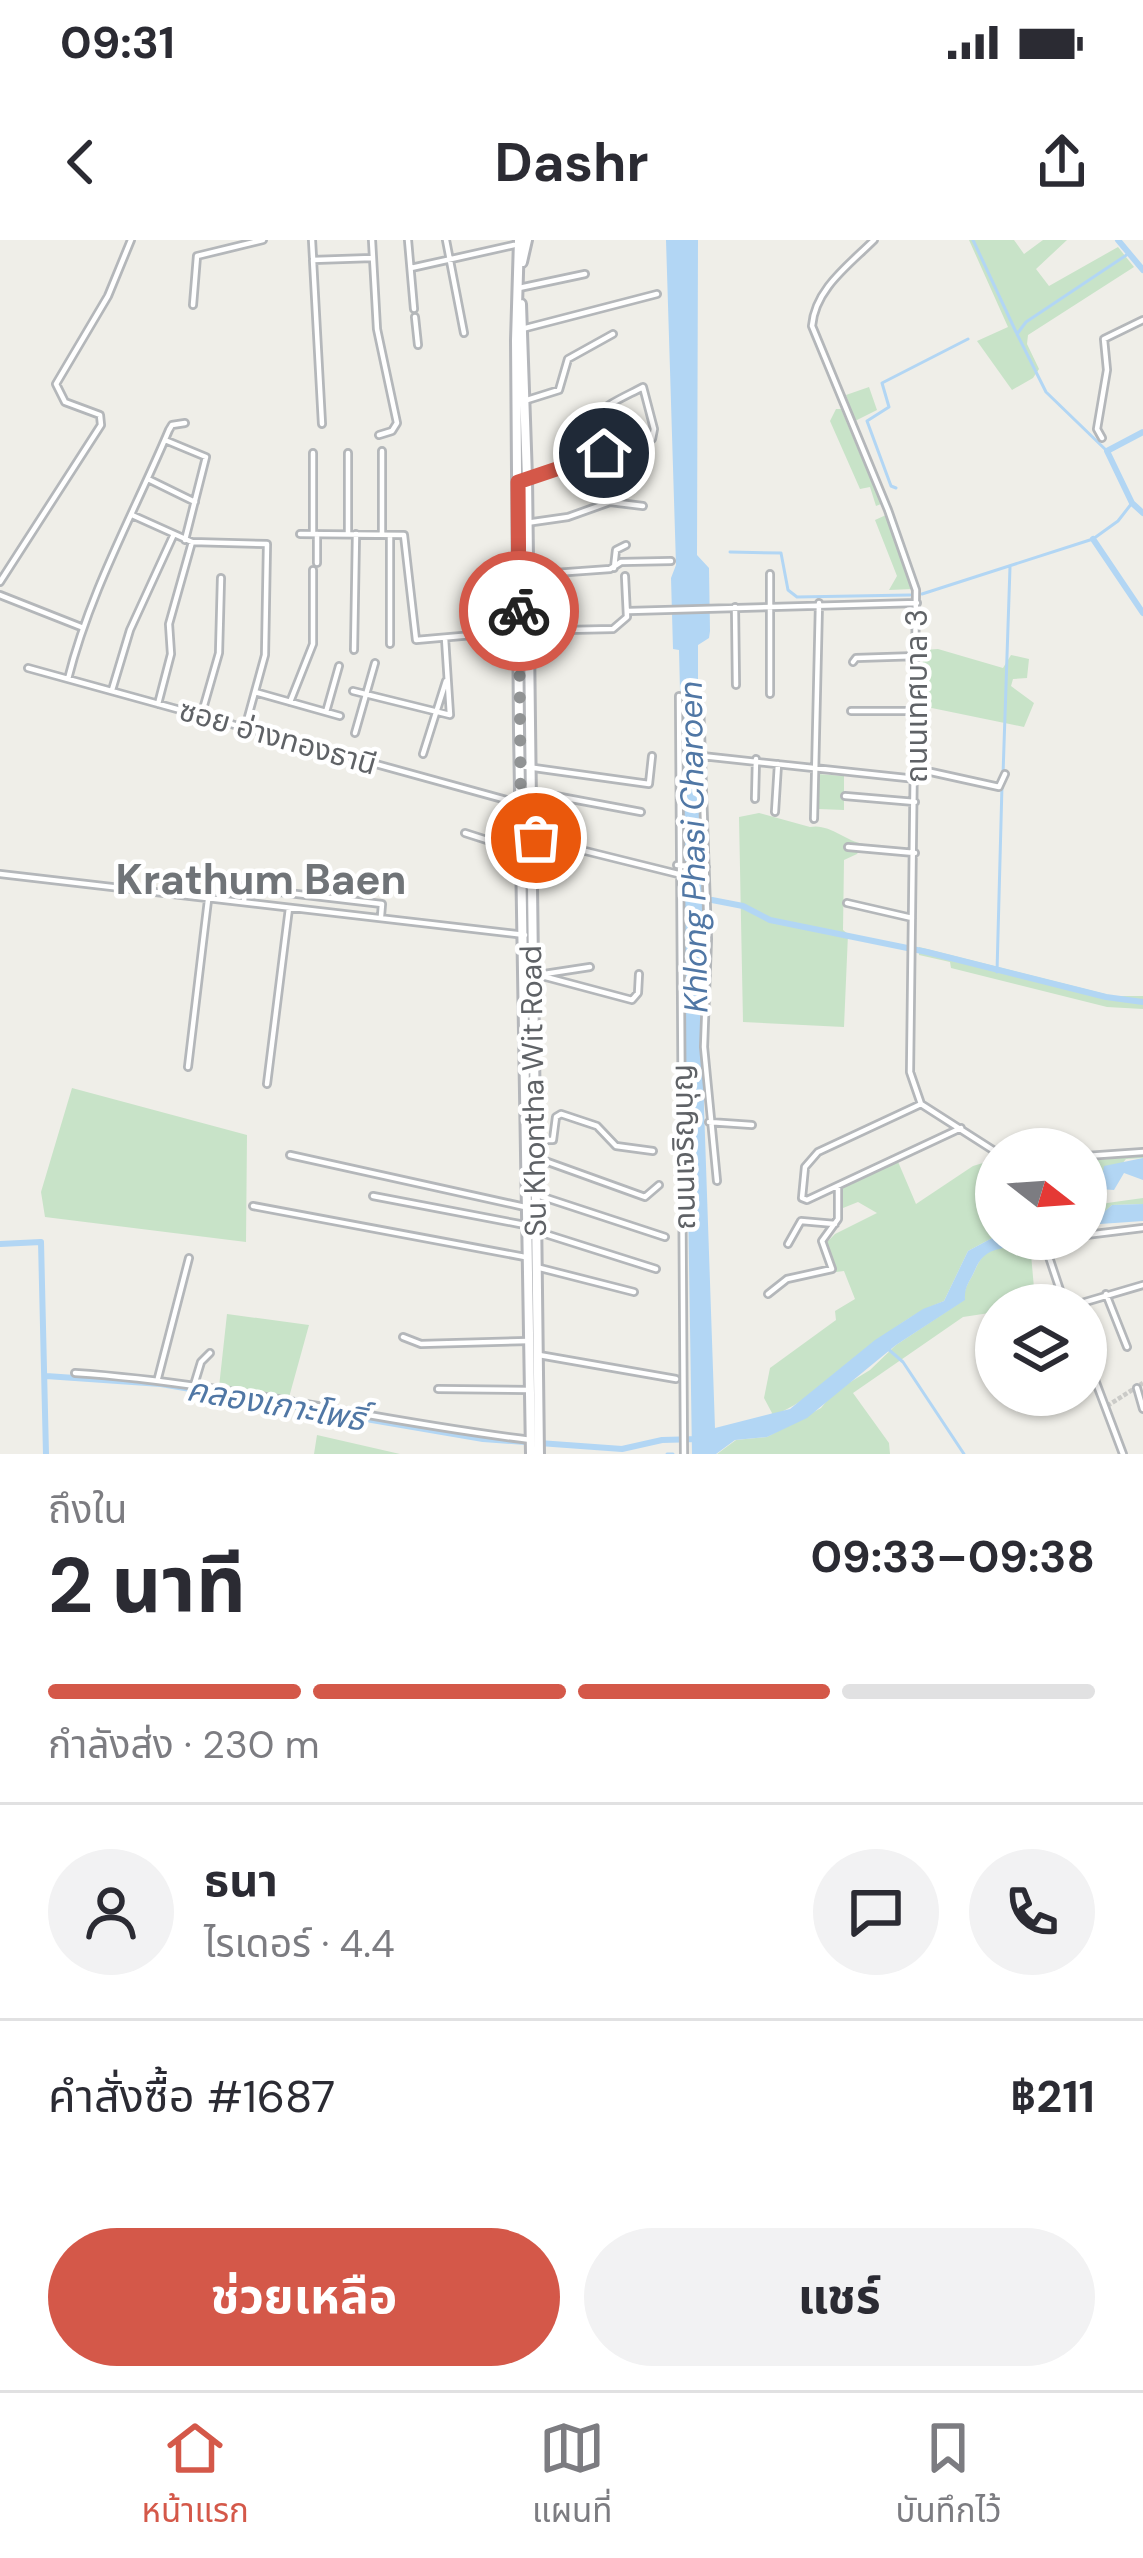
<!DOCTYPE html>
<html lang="th">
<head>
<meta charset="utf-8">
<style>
  :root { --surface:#fff; --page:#f2f2f3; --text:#2b2b33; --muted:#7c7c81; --line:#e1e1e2; --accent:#d45849 }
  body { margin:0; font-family:"DM Sans","Noto Sans Thai",sans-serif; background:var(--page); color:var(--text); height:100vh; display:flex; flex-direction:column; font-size:45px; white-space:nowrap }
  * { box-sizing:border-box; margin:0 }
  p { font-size:39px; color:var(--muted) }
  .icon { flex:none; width:66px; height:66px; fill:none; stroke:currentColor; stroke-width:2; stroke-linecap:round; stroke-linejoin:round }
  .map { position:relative; height:1214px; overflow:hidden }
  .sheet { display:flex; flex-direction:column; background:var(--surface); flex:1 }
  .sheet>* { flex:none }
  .needle { width:78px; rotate:107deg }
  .buttons { position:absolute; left:975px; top:888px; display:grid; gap:24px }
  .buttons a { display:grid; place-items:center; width:132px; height:132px; border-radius:50%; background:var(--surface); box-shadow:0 3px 9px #0004; font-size:60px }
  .pin { position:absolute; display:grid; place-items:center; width:102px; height:102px; color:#fff; margin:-51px; border:6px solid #fff; border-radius:50%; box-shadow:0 3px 12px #0007 }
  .courier { position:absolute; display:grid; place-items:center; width:120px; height:120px; margin:-60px; border:9px solid #d45849; border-radius:50%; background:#fff; color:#222; box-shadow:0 3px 15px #0007 }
  .head em { font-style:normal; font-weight:700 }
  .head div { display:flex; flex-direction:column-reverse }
  .head { display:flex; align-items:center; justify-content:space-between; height:204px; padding:0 48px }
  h1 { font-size:78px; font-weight:700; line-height:90px }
  .bar { display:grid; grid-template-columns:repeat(4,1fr); gap:18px 12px; align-content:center; height:144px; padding:0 48px }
  .bar i { height:15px; border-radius:9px; background:var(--line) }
  .bar .selected { background:var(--accent) }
  .bar p { grid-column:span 4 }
  .line { display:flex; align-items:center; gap:30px; padding:0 48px; border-top:3px solid var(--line) }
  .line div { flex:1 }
  .round { display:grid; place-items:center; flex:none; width:126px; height:126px; border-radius:63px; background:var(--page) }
  .primary-button { display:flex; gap:24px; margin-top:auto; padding:24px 48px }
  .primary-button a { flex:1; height:138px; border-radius:72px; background:var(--accent); color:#fff; font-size:48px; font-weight:700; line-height:138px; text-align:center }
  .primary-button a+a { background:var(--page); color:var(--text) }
  .status { display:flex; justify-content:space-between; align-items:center; height:84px; padding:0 60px; background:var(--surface); direction:ltr }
  .status svg { height:33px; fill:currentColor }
  header { display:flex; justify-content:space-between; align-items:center; height:156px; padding:0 48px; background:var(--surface); font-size:54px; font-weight:700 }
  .tabs { display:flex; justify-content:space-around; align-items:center; height:168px; border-top:3px solid var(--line); background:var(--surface); font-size:33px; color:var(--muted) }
  .tabs a { display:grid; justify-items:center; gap:6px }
  .tabs .selected { color:var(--accent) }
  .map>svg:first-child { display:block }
  .green { fill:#c8e3c8 }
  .water { fill:#b2d6f4 }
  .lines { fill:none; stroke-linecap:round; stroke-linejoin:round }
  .stream { stroke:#b2d6f4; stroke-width:3 }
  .canal { stroke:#b2d6f4; stroke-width:6 }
  .street-tunnel { stroke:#cbcbc8; stroke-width:4.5; stroke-dasharray:4.5 2; stroke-linecap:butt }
  .street-casing { stroke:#b4b7ba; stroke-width:10 }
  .secondary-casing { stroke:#b4b6ba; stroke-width:14 }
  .street { stroke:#fff; stroke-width:4.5 }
  .secondary { stroke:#fff; stroke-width:8 }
  .done { stroke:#919394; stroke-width:12; stroke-dasharray:0 21.6 }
  .route { stroke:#d45849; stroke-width:15 }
  .labels { text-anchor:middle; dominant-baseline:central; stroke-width:9; stroke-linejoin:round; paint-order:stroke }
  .street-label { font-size:30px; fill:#5f6266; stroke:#fff }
  .water-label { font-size:33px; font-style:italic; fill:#5077a5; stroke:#fff }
  .district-label { font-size:42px; font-weight:bold; fill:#707478; stroke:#fff }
</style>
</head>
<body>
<div class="status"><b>09:31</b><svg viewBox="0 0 49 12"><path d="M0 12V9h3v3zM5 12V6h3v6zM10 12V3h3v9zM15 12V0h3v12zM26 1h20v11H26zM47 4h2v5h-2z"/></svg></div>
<header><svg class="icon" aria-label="back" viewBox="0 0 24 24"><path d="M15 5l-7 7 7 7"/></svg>Dashr<svg class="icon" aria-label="share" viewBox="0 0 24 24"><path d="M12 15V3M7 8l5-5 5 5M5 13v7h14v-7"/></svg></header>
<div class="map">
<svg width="1143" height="1214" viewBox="0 0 1143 1214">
  <rect width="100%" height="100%" fill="#efeee8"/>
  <path class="green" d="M 969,0 L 1014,0 L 1024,14 L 1043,0 L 1067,0 L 1036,29 L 1049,46 L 1118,7 L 1134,27 L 1028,95 L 1027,104 L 1039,129 L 1033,138 L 1012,150 L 977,101 L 1008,87 Z
    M 869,147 L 877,170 L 855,181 L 846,155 Z
    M 836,169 L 841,169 L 881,264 L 876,266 L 870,247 L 860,249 L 830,181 Z
    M 886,275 L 912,349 L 889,350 L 897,336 L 875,280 Z
    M 938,409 L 1003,428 L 1011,415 L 1029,419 L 1027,438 L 1013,439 L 1011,446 L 1034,463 L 1024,487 L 922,466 L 923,410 Z
    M 818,534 L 844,536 L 844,570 L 819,569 Z
    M 759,573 L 810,587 C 829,583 845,601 864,604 L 857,614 L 844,620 L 843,690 L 848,694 L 844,787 L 743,782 L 739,577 Z
    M 919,707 L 1113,756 L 1143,756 L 1143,769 L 1107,767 L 951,728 L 950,722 L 919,715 Z
    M 72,848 L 247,895 L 246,1002 L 45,977 L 41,952 Z
    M 1143,913 L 1143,918 L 1126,919 L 1097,954 L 1100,964 L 1143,958 L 1143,964 L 1112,965 L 1104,972 L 1096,972 L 1090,956 L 1086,956 L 1086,919 Z
    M 896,917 L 916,964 L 973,926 L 996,919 L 996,996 L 968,1011 L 944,1061 C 876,1086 836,1151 770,1177 L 772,1173 L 764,1158 L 770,1128 L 836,1080 L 835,1071 L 855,1059 L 844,1031 L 836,1032 L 826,1003 L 835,994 L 877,973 L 858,962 L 843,968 L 836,945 Z
    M 1026,999 L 1038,1000 L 1030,1003 L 1034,1048 L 1053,1046 L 1058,1062 L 996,1065 L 996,1072 L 963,1077 L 853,1153 L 889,1203 L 890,1214 L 717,1214 L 736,1200 L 767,1197 L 821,1168 L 834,1152 L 870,1130 L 896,1105 L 964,1060 C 964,1046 970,1042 975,1030 C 988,999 1002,1014 1026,999 Z
    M 227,1074 L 309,1085 L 288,1161 L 219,1147 Z
    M 317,1195 L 400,1214 L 407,1214 L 314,1214 Z"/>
  <path class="water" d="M 666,0 L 698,0 L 697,315 L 709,328 L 710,391 L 709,398 L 698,405 L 698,535 L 701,547 L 704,867 L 715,1188 L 790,1169 L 875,1100 L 923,1069 L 944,1061 L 968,1011 L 996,996 L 996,999 L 1026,999 C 1004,1013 986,1003 975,1030 C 970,1042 964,1046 965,1060 L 896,1105 L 807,1178 L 767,1197 L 735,1200 L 716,1214 L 692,1214 L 680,451 L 679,410 L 673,409 L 671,338 L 676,325 Z
    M 1143,918 L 1143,940 L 1124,933 L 1114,950 L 1100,949 L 1104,926 Z
    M 1143,964 L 1143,981 L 1086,985 L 1086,969 L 1094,966 L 1096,972 L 1104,972 L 1112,965 Z"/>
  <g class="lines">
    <path class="stream" d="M 973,0 L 1016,92
      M 1107,211 L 1046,152 L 1017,94 L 1026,82 L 1128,14
      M 896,248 L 891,246 L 867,181 L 889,167 L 882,143 L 968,99
      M 730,312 L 781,313 L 788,350 L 797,357 L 910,355
      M 922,354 L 1093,299 L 1118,281 L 1132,263
      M 1003,535 L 1010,327
      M 997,732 L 1002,545
      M 888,1109 L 903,1122 L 964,1214
      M 667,1214 L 673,1214"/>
    <path class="canal" d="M 1118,0 L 1143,30
      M 1143,192 L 1107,211 L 1132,263 L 1143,273
      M 1093,299 L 1143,373
      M 712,660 L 743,666 L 770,680 L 927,712 L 1106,757 L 1143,762
      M 0,1004 L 41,1002 L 46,1214
      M 46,1136 L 161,1144 L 483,1199 L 622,1209 L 662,1200 L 699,1199"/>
    <path class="street-tunnel" d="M 1107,1166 L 1143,1143"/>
    <defs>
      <path id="street" d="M 312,0 L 313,18
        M 372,0 L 377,89 L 397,183 L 392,191 L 379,195
        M 408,0 L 414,69
        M 446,0 L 464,93
        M 874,0 C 849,25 815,49 812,86 L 888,270 L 916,350 L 910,832 L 921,864 L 996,912
        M 411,28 L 514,5
        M 519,48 L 585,34
        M 193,65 L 197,16 L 263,0
        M 415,77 L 418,105
        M 522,89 L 657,54
        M 524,161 L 559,150 L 568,119 L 613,94
        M 322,184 L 313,20 L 372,18
        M 1102,198 L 1097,189 L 1107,130 L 1104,99 L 1143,80
        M 165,200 L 206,217 L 185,300
        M 382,211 L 382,294
        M 313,213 L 313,294
        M 348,213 L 348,294
        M 529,237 L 652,199 L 654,189 L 643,147 C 607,166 586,170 589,216
        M 148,239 L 195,262
        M 132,275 L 192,302 L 267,304 L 265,415 L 245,488
        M 526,283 L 568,277 L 610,262 L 643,266
        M 300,294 L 404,295 L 416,400 L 519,391 L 613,389 L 627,377 L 625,336
        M 390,296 L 390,404
        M 317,323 L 317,294
        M 614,328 L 616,310 L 626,305
        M 527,335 L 610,329 L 621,322 L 671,321
        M 0,342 L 101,185 L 100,175 L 65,162 L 56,144 L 108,56 L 131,0
        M 0,355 L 81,387
        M 735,367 L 736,445
        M 629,371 L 917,363
        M 354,410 L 356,294
        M 853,422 L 856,418 L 918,416
        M 28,428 L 528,566
        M 68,439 C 90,351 134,273 169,190 L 172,185 L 185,183
        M 112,450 L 130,390 L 174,294
        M 353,451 L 450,475 L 445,398
        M 255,452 L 340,476
        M 770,454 L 770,334
        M 679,456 L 684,1214
        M 290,462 L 313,404 L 313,330
        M 700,463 L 708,699 L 704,807 L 717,941
        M 158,464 L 171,414 L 169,384 L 192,302
        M 851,471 L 917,471
        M 326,472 L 339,426
        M 201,476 L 219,413 L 221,338
        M 355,493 L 375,423
        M 423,514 L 446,441
        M 702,516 L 916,539
        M 520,526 L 649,544 L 652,516
        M 916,533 L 931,532 L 999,547 L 1005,534
        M 534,552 L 641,572
        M 845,556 L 915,562
        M 755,559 L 756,519
        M 775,572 L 778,524
        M 814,579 L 819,363
        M 465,593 L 521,611
        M 521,595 L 678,634
        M 848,607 L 915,613
        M 677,625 L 706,627
        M 0,634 L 525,695
        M 226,641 L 245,648 L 244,662
        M 245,648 L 382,664 L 381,676
        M 847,663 L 912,678
        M 531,736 L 590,727
        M 542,736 L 632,760 L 638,753 L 639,734
        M 188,827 L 208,660
        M 267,844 L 289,668
        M 921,864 L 818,912 L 805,927 L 802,958 L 807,960 L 961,888
        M 709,882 L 752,885
        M 537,900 L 553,900 L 556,877 L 561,874 L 597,886 L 616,906 L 653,911
        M 290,915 L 525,967
        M 1086,916 L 1143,912
        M 534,917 L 645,957 L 659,945
        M 534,954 L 665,997
        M 373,956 L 525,985
        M 253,966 L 525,1017
        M 536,991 L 656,1029
        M 1086,995 L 1143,988
        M 1043,999 L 1065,1065
        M 788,1004 L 801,981 L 835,984
        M 536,1027 L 634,1052
        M 768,1054 L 787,1039 L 832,1029 L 822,1001 L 838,979 L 838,948
        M 1106,1054 L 1127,1107
        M 1075,1065 L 1143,1045
        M 403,1097 L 421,1104 L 528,1101
        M 539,1115 L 676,1139
        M 1086,1116 L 1123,1214
        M 75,1133 C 228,1143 378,1182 531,1200
        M 158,1138 L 189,1018
        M 194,1145 L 201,1122 L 210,1113
        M 1137,1148 L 1143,1169
        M 438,1149 L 529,1150"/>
      <path id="secondary" d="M 519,0 L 516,100 L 519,491 L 531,1214
        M 522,22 L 527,0
        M 521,64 L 527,238 L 539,1214"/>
    </defs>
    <use href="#street" class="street-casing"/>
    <use href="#secondary" class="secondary-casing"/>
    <use href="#street" class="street"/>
    <use href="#secondary" class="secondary"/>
  </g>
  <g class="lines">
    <path class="done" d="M 519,371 L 521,595 L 536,598"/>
    <path class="route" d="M 519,371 L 518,242 L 604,213"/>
  </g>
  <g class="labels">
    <g class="street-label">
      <text transform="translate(916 456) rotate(-90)">ถนนเทศบาล 3</text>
      <text transform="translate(278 497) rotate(16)">ซอย อ่างทองธานี</text>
      <text transform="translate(533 851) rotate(-91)">Su Khontha Wit Road</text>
      <text transform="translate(683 907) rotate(-91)">ถนนเจริญบุญ</text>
    </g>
    <g class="water-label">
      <text transform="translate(693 607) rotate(-91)">Khlong Phasi Charoen</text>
      <text transform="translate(276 1164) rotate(10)">คลองเกาะโพธิ์</text>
    </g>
    <g class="district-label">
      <text x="261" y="639">Krathum Baen</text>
    </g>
  </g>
</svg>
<div class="buttons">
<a><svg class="needle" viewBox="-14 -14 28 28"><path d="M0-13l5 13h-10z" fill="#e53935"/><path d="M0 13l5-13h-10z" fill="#7c7c81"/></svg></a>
<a><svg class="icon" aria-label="layers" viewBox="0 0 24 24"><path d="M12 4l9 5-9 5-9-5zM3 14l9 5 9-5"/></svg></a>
</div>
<div class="pin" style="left:536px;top:598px;background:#ea580c"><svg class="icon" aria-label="bag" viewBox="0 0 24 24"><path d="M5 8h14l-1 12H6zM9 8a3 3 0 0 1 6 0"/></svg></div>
<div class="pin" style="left:604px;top:213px;background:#1f2937"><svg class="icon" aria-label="home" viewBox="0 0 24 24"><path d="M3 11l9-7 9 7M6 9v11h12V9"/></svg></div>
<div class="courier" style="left:519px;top:371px"><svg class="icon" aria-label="bike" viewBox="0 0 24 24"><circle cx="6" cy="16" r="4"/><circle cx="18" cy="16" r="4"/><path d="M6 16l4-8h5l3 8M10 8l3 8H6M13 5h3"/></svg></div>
</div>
<section class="sheet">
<div class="head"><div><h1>2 นาที</h1><p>ถึงใน</p></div><em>09:33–09:38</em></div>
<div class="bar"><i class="selected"></i><i class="selected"></i><i class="selected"></i><i></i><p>กำลังส่ง · 230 m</p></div>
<div class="line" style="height:216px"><a class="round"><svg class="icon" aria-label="person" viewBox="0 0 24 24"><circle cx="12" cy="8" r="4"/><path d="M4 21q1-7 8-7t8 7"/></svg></a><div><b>ธนา</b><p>ไรเดอร์ · 4.4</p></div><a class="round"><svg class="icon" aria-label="chat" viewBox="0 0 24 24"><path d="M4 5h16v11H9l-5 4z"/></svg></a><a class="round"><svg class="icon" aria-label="phone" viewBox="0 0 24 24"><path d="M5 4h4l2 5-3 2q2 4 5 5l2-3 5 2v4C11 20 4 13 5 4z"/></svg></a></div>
<div class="line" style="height:156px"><div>คำสั่งซื้อ #1687</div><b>฿211</b></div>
<div class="primary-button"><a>ช่วยเหลือ</a><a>แชร์</a></div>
</section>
<nav class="tabs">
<a class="selected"><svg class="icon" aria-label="home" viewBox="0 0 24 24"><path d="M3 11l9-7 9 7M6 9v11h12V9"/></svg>หน้าแรก</a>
<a><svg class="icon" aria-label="map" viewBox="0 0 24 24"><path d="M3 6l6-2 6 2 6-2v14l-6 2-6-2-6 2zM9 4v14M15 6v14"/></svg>แผนที่</a>
<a><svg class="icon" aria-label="saved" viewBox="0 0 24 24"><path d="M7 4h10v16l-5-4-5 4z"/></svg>บันทึกไว้</a>
</nav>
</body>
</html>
